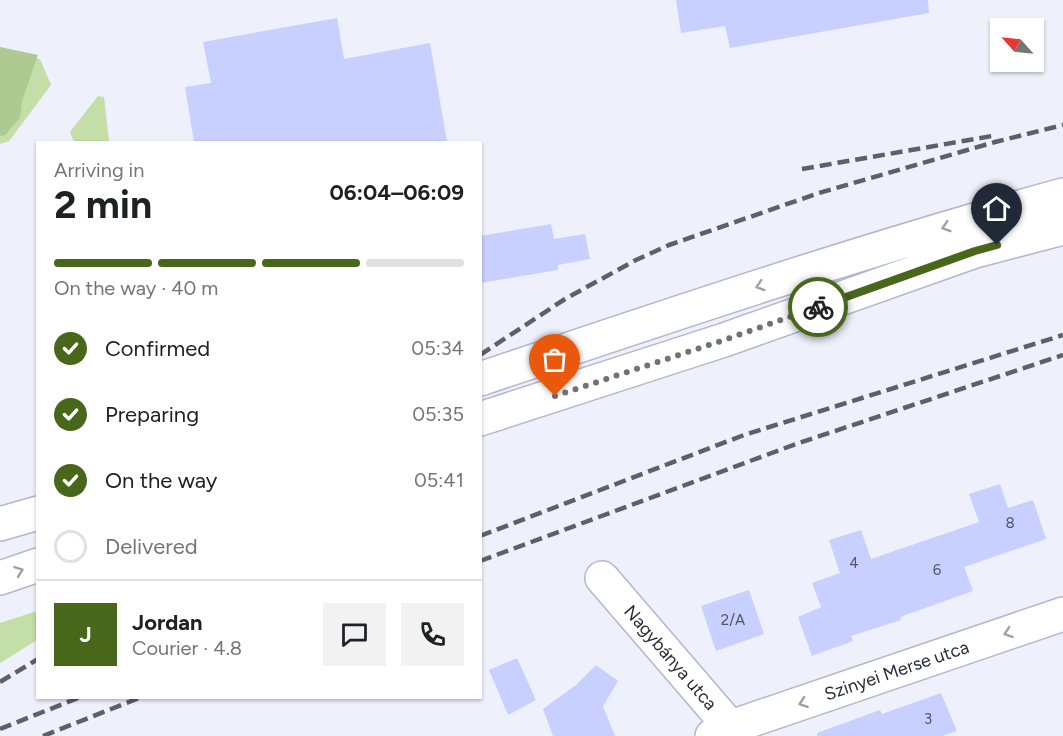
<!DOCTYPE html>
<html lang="en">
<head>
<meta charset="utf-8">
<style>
  :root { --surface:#fff; --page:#f2f2f2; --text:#202124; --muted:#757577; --line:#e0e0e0; --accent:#49671b }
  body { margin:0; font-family:Figtree,sans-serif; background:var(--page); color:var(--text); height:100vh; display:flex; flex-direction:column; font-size:22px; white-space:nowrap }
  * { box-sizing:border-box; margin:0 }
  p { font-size:20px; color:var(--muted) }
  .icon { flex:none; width:33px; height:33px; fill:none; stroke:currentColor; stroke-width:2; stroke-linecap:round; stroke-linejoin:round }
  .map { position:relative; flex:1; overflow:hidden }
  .drawer { position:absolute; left:36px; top:141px; width:446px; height:558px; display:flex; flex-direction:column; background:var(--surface); border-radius:0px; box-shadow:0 2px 4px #0004 }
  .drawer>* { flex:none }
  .needle { width:39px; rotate:297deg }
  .fabs { position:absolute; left:990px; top:18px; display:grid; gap:12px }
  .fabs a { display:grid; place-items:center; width:54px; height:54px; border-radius:0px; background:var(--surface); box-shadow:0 2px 4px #0004; font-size:30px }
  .pin { position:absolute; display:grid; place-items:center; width:51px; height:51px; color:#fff; margin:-62px -26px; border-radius:50% 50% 50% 0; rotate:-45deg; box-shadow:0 0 6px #0007 }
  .pin .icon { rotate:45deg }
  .courier { position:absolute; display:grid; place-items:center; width:60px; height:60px; margin:-30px; border:4px solid #49671b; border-radius:50%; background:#fff; color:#222; box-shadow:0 2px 8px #0007 }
  .overview em { font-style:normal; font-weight:700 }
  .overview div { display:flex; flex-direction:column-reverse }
  .overview { display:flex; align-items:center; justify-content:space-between; height:102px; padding:0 18px }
  h1 { font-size:39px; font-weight:700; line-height:45px }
  .bar { display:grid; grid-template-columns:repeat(4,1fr); gap:9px 6px; align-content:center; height:72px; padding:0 18px }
  .bar i { height:8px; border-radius:4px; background:var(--line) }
  .bar .selected { background:var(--accent) }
  .bar p { grid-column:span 4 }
  .line { display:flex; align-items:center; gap:15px; padding:0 18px; border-top:2px solid var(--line) }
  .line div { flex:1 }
  .round { display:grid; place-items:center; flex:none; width:63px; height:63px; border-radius:0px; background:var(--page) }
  ol { padding:0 18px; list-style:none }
  li { display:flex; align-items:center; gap:18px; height:66px }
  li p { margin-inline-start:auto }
  li .icon { padding:6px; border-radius:50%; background:var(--accent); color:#fff; stroke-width:4 }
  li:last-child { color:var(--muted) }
  li i { width:33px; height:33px; border:3px solid var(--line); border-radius:50% }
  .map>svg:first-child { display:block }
  .green { fill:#c3dea6 }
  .forest { fill:#afc992 }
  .building { fill:#c7d0fe }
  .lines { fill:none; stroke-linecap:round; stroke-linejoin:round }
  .street-casing { stroke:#b2b7cf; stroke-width:36 }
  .primary-casing { stroke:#b2b7cf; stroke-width:36 }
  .street { stroke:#fff; stroke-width:33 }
  .primary { stroke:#fff; stroke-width:33 }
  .rail { stroke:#5d5f69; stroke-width:4.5; stroke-dasharray:12 6; stroke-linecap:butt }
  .oneway { stroke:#9fa0a5 }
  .done { stroke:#6f717b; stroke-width:6; stroke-dasharray:0 10.8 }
  .route { stroke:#49671b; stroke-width:8 }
  .labels { text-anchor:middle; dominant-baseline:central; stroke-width:4.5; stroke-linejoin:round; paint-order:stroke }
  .number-label { font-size:15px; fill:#515568 }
  .street-label { font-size:18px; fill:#2a2c36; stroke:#fefefe }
</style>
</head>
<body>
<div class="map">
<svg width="1063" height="736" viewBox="0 0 1063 736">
  <rect width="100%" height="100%" fill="#eef0fb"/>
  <path class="green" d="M 0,51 L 40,59 L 51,85 L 9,141 L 0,144 Z
    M 98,96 L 104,97 L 109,142 L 76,142 L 73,140 L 70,132 Z
    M 37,611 L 37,640 L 0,663 L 0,623 Z"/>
  <path class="forest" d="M 0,47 L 38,55 L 22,101 L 20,118 L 5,135 L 0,136 Z"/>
  <path class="building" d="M 676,0 L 928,0 L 929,13 L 730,48 L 725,26 L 681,33 Z
    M 337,18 L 344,59 L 430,43 L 447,142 L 194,142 L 185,87 L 211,83 L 203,42 Z
    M 551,224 L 554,239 L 585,234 L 590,259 L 558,265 L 558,270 L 480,283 L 480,236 Z
    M 1000,484 L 1008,508 L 1033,500 L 1046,539 L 964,567 L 973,591 L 900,617 L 901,620 L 851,636 L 853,641 L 812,656 L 798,617 L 821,607 L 812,583 L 840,573 L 829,540 L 861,530 L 871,559 L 979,522 L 969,494 Z
    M 749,590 L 764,634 L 716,651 L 701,606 Z
    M 517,658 L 536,700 L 508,715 L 489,670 Z
    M 596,665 L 618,681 L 603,706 L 615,736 L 553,736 L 543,709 L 576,685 Z
    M 941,693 L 957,731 L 942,736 L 817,736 L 817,733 L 880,710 L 882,714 Z"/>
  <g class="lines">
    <defs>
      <g id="street">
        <path id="s1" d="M 602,578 L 738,736"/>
        <path id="s2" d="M 712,736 L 731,727 L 1063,614"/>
      </g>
      <path id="primary" d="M 480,379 C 673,314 866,249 1063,195
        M 480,419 L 724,340 L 975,251 L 1063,228
        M 0,524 L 38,513
        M 0,578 L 38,565"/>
    </defs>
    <use href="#street" class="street-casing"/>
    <use href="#primary" class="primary-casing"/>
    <use href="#street" class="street"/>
    <use href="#primary" class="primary"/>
    <path class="rail" d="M 802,169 L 992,136
      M 480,355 L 565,299 L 636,260 L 669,245 L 819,193 L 995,142 L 1063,125
      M 480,536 L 744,435 L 1063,335
      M 480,561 L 796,444 L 1063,355
      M 0,682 L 38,659
      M 0,729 L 78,698
      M 43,736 L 139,698"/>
  </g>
  <defs><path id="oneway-chevron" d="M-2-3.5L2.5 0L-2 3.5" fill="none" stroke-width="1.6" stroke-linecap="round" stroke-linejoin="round" transform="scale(1.5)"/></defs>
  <g class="oneway">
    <use href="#oneway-chevron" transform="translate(946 227) rotate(163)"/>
    <use href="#oneway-chevron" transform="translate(760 286) rotate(162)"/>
    <use href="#oneway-chevron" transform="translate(19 571) rotate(-20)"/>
    <use href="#oneway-chevron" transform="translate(1008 633) rotate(161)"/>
    <use href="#oneway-chevron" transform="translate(803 703) rotate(161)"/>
  </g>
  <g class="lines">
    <path class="done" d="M 555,396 L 724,340 L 818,307"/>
    <path class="route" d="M 818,307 L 975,251 L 997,245"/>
  </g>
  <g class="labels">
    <g class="number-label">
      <text x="1010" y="523">8</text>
      <text x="854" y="563">4</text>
      <text x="937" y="570">6</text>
      <text x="733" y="620">2/A</text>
      <text x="928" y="719">3</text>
    </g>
    <g class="street-label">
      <text stroke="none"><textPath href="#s1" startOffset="105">Nagybánya utca</textPath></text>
      <text stroke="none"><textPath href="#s2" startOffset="196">Szinyei Merse utca</textPath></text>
    </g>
  </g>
</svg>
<div class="fabs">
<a><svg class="needle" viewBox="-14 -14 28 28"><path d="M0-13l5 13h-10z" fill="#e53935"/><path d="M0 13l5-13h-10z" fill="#757577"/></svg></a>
</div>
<div class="pin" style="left:555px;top:396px;background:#ea580c"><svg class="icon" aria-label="bag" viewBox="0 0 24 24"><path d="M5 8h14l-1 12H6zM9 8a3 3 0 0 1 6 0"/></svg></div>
<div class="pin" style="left:997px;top:245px;background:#1f2937"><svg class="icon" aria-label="home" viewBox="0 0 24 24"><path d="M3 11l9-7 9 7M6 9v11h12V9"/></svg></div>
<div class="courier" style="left:818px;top:307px"><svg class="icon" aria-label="bike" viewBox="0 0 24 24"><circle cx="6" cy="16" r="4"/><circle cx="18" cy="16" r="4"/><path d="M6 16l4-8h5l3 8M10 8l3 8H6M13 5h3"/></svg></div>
<section class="drawer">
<div class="overview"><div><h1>2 min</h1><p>Arriving in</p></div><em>06:04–06:09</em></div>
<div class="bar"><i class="selected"></i><i class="selected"></i><i class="selected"></i><i></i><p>On the way · 40 m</p></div>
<ol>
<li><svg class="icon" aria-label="check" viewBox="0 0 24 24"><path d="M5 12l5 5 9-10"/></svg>Confirmed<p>05:34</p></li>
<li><svg class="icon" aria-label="check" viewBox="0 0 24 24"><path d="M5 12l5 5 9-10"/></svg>Preparing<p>05:35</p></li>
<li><svg class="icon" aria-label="check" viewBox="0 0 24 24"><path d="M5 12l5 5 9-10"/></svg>On the way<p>05:41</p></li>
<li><i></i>Delivered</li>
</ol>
<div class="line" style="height:108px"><b class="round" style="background:var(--accent);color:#fff">J</b><div><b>Jordan</b><p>Courier · 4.8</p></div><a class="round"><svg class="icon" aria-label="chat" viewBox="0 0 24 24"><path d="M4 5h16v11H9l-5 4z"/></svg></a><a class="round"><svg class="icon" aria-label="phone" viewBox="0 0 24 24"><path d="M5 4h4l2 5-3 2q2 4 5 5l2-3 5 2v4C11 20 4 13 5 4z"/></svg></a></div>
</section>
</div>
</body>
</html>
